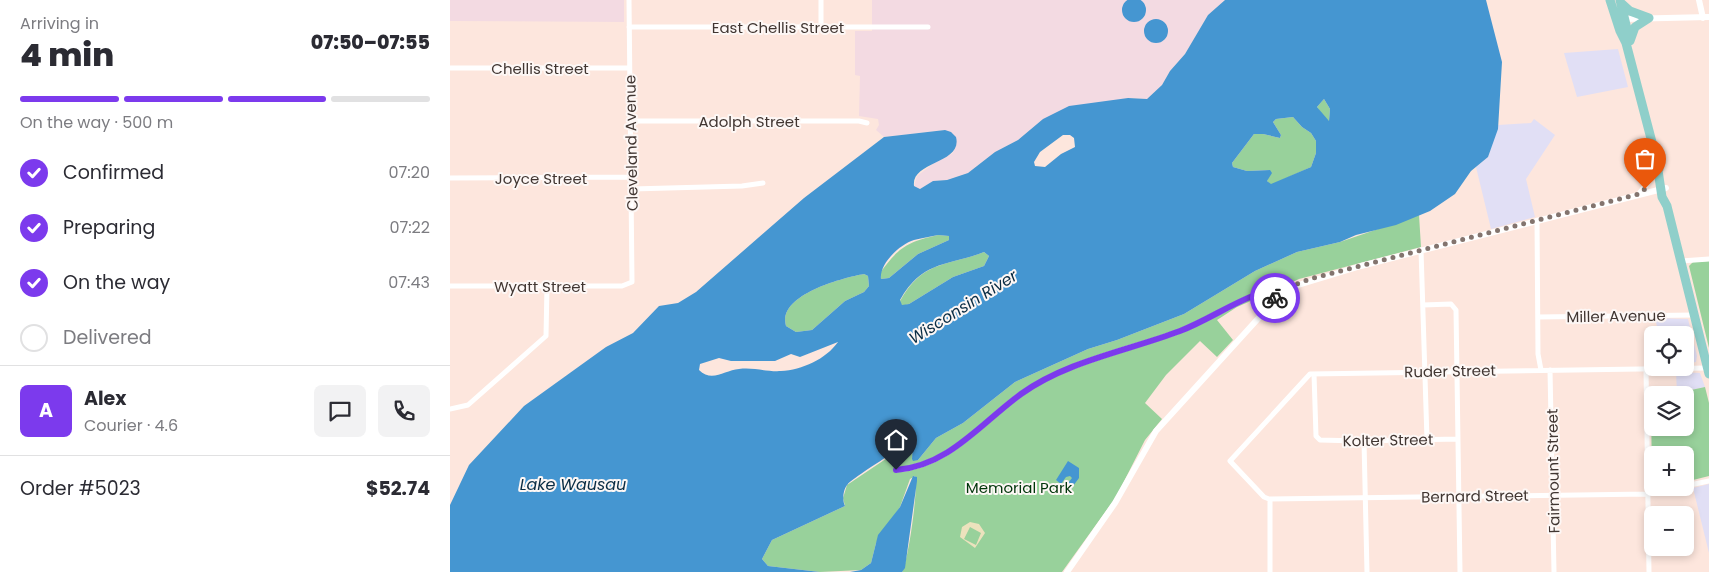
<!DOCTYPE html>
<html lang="en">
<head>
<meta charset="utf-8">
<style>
  :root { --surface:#fff; --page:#f2f2f3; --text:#2b2b33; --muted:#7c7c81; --line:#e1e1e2; --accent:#7c3aed }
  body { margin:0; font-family:Poppins,sans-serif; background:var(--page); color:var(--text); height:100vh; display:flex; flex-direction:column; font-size:19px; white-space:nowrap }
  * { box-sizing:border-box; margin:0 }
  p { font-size:16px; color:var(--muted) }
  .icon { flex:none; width:28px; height:28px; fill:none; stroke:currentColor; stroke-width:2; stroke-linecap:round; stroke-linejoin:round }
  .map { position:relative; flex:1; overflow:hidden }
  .sheet { display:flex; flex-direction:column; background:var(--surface); width:450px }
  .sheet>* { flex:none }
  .controls { position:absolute; left:1194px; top:326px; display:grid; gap:10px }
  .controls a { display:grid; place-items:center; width:50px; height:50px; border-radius:8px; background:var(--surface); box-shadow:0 2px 8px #0003; font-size:25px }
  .pin { position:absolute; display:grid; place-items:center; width:42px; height:42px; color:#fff; margin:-51px -21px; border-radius:50% 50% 50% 0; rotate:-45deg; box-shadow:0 0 5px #0007 }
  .pin .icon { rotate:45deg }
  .courier { position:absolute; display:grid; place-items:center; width:50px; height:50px; margin:-25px; border:4px solid #7c3aed; border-radius:50%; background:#fff; color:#222; box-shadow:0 1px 6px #0007 }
  .head em { font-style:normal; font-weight:800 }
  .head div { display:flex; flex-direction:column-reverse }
  .head { display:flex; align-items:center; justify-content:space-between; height:85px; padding:0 20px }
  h1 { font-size:32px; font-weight:800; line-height:38px }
  .bar { display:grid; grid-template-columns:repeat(4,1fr); gap:8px 5px; align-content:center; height:60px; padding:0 20px }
  .bar i { height:6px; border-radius:4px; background:var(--line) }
  .bar .on { background:var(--accent) }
  .bar p { grid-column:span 4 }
  .line { display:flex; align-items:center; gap:12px; padding:0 20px; border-top:1px solid var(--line) }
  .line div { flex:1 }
  .round { display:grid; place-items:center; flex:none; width:52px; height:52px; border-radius:8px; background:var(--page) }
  ol { padding:0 20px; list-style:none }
  li { display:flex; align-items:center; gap:15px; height:55px }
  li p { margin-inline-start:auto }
  li .icon { padding:5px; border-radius:50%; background:var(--accent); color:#fff; stroke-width:4 }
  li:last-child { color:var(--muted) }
  li i { width:28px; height:28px; border:2px solid var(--line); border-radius:50% }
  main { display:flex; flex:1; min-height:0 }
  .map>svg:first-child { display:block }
  .commercial { fill:#e1dff5 }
  .industrial { fill:#f3dae2 }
  .green { fill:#98d19b }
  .sand { fill:#ece2bd; fill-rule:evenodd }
  .water { fill:#4596d1; fill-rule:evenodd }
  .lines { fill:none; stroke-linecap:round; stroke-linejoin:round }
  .minor { stroke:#fff; stroke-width:5 }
  .tertiary { stroke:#fff; stroke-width:6 }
  .primary { stroke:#8fcfca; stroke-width:9 }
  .done { stroke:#83746e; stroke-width:5; stroke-dasharray:0 9 }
  .route { stroke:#7c3aed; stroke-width:6 }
  .labels { text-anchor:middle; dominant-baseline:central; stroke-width:4; stroke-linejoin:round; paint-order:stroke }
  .street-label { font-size:15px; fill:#413632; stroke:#fdf7f5 }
  .park-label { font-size:15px; fill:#00350a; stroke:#fdf7f5 }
  .water-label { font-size:16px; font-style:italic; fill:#092c44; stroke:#fdf7f5 }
</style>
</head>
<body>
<main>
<section class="sheet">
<div class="head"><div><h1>4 min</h1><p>Arriving in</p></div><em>07:50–07:55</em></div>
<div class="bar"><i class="on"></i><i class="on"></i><i class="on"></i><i></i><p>On the way · 500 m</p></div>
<ol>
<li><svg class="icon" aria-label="check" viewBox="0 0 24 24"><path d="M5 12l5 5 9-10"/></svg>Confirmed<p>07:20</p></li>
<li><svg class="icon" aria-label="check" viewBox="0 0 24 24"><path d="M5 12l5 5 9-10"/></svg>Preparing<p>07:22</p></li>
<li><svg class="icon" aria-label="check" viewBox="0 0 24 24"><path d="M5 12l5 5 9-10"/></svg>On the way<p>07:43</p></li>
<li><i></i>Delivered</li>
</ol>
<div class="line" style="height:90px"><b class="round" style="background:var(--accent);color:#fff">A</b><div><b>Alex</b><p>Courier · 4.6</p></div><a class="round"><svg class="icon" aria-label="chat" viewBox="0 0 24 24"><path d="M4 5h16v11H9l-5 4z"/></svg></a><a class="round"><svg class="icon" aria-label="phone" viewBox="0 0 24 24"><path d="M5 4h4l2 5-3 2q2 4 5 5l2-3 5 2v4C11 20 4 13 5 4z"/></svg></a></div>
<div class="line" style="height:65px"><div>Order #5023</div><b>$52.74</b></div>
</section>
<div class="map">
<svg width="1259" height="572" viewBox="0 0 1259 572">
  <rect width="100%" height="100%" fill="#fde6dd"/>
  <path class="commercial" d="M 1168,49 L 1178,87 L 1127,97 L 1114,53 Z
    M 1084,119 L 1105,135 L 1076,179 L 1085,217 L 1041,229 L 1026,167 L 1038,157 L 1048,125 L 1081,123 Z
    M 1205,318 L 1238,319 L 1247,356 L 1246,362 L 1235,364 L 1235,335 L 1209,335 Z
    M 1226,372 L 1250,373 L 1255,387 L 1227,393 Z
    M 1259,484 L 1259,553 L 1243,488 Z"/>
  <path class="industrial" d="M 0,0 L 174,0 L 174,22 L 0,21 Z
    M 422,0 L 775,0 L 758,15 L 735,54 L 720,71 L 712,85 L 697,99 L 678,98 L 593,119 L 568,140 L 545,152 L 518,173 L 497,180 L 483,181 L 470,189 L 464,186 L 467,176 L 484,163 L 503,153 L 495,130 L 434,137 L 426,130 L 429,125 L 428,119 L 409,116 L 410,76 L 405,75 L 405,31 L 422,31 Z"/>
  <path class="green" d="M 874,99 L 880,109 L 879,121 L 876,120 L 867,107 Z
    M 843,117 L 852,127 L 861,133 L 866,141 L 866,153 L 861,167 L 821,185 L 817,181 L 820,170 L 797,171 L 783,167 L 782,163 L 804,134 L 813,134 L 830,138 L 831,135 L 823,122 L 826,119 Z
    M 969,215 L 971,247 L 849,279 L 836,285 L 815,301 L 810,297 L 787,307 L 767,320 L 783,340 L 767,357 L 750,341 L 716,375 L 695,403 L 712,419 L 695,440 L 666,497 L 612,572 L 452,572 C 458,563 469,485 465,476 L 460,479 L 450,507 L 426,543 L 421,563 L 411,570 L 370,572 L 318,566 L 312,559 L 322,540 L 395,506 L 393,498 L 397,485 L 461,442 L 464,444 L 462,459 L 468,460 L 486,438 L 513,423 L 565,382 L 638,349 L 667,340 L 734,314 L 805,271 L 847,252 L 890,242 Z
    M 488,235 L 499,236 L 499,240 L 468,254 L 439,278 L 431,279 L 430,273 C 449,247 457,242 488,235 Z
    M 534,252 L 539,256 L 534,266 L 503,277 L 459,304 L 452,306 L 450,301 C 473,260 495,267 534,252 Z
    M 1259,261 L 1259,348 L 1239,266 L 1243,262 Z
    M 414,274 L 418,276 L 419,286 L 414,292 L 395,301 L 362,330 L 346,332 L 336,326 C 327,295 392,278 414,274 Z
    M 1255,387 L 1259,403 L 1259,476 L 1235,482 L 1235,455 L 1202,455 L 1202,487 L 1201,399 L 1202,398 L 1202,428 L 1235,428 L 1235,395 L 1218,395 Z"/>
  <path class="sand" d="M 520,522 L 529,524 L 535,533 L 525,548 L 510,537 L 512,527 ZM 520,527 L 531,533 L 526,545 L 514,539 Z"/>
  <path class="water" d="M672 10a12 12 0 1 1 24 0a12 12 0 1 1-24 0Z
    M 775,0 L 1036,0 L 1052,62 L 1048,129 L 1038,157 L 1021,171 L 1005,194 L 980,211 L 946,225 L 906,235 L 890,242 L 847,252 L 805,271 L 734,314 L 667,340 L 638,349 L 565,382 L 513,423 L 486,438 L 468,460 L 463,461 L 462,459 L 463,442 C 457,443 403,478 398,484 C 393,489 392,500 395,506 L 322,540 L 312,559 L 318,566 L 370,572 L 0,572 L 0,505 L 19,465 L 74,406 L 156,347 L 183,333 L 209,306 L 228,303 L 246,292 L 354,198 L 434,137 L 495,130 L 501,132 L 506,137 C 513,164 461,161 464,186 L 470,189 L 483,181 L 497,180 L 518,173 L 545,152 L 568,140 L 593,119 L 619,106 L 678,98 L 697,99 L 712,85 L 720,71 L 735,54 L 758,15 ZM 874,99 L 880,109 L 879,121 L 867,107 ZM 843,117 L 852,127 L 861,133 L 866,141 L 866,153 L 861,167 L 821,184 L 817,181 L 822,173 L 820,170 L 797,171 L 783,167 L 782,163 L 804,134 L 813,134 L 830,138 L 831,135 L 823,122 L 826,119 ZM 613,135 L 620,135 L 624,138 L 625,147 L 611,154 L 595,167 L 585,166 L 584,162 L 590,152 ZM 488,235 L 499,236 L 499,240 L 468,254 L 439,278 L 431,279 C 429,264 450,244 464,240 C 471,238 480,237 488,235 ZM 534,252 L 539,256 L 534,266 L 503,277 L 459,304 L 452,305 L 450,300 C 473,260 495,267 534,252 ZM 414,274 L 418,276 L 419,286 L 414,292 L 395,301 L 362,330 L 346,332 L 336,326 C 327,295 392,278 414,274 ZM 388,342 C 376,359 352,370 331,371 C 317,372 303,367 289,369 C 275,370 262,383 249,370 L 250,364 L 269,358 L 281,361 L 325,361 L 341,354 L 350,357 Z
    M694 31a12 12 0 1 1 24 0a12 12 0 1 1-24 0Z
    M 618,461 L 629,468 L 629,478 L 620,490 L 615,487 L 622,478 L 620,476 L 616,477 L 611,484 L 606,480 Z
    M 463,476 L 467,477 L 467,481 L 455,568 L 452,572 L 400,572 L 411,570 L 421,563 L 428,535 L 450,507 Z"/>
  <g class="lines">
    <path class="minor" d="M 371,0 L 371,27
      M 179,27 L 478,27
      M 0,68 L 179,68
      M 180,121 L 409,121 L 417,123
      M 0,178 L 181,177
      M 182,189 L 292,186 L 313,183
      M 1087,220 L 1088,354 L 1091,370
      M 971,250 L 977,440
      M 1231,261 L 1259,259
      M 0,286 L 172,286 L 182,282 L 179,0
      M 973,305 L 1001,304 L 1006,310 L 1010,572
      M 1088,317 L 1244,315
      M 1196,368 L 1199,572
      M 1100,370 L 1104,572
      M 864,374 L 866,436 L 870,440 L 908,441 L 1008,439
      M 0,409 L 18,405 L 96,336 L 97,286
      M 914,441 L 917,572
      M 446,470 C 499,466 531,423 571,394 C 615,362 679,350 730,331 C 756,321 779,305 805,295 L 813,294 L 822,301
      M 1235,486 L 1259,481
      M 1230,488 L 1198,494 L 819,499 L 814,497 L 780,461 L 860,374 L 1257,368
      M 820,499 L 820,572"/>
    <path class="tertiary" d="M 1249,0 L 1253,18
      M 1173,19 L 1259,17
      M 1190,193 L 1199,181 L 1203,155
      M 617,572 L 665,503 L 706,431 L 835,289 L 911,266 L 1216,188"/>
    <path class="primary" d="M 1160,0 L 1170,31 L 1176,43 L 1209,169
      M 1170,0 L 1178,33 L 1176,43
      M 1171,3 L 1180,11 L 1199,18
      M 1180,41 L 1185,27 L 1199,18
      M 1207,164 L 1212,197 L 1217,206 L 1259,374"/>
  </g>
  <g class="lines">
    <path class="done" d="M 825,298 L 837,288 L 860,279 L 1189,194 L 1195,189"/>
    <path class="route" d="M 446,470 C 499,466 531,423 571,394 C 617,361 677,351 730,331 C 756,321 779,305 805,295 L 813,294 L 822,301 L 825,298"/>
  </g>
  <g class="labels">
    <g class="street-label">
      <text x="328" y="27">East Chellis Street</text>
      <text x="90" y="68">Chellis Street</text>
      <text x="299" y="121">Adolph Street</text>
      <text transform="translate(181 143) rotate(-91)">Cleveland Avenue</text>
      <text x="91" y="178">Joyce Street</text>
      <text x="90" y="286">Wyatt Street</text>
      <text transform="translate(1166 316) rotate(-1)">Miller Avenue</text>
      <text transform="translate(1000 371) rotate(-1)">Ruder Street</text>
      <text transform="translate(938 440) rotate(-1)">Kolter Street</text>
      <text transform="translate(1103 471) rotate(-91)">Fairmount Street</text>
      <text transform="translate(1025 496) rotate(-1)">Bernard Street</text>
    </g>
    <g class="park-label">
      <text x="569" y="487">Memorial Park</text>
    </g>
    <g class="water-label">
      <text transform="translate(513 307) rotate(-32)">Wisconsin River</text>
      <text x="123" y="484">Lake Wausau</text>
    </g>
  </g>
</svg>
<div class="controls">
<a><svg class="icon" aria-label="locate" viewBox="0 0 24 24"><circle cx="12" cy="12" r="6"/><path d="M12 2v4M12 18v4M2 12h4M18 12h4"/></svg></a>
<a><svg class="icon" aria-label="layers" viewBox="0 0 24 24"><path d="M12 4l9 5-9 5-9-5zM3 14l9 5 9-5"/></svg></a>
<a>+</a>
<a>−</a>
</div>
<div class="pin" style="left:1195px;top:189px;background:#ea580c"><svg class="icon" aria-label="bag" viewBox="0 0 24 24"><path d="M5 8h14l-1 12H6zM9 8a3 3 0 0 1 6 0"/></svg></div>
<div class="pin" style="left:446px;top:470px;background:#1f2937"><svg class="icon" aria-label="home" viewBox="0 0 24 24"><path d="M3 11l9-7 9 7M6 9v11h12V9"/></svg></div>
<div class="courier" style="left:825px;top:298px"><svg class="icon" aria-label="bike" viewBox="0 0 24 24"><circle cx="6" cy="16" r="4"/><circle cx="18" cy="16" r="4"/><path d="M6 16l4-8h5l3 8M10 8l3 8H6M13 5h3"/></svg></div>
</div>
</main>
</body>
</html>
